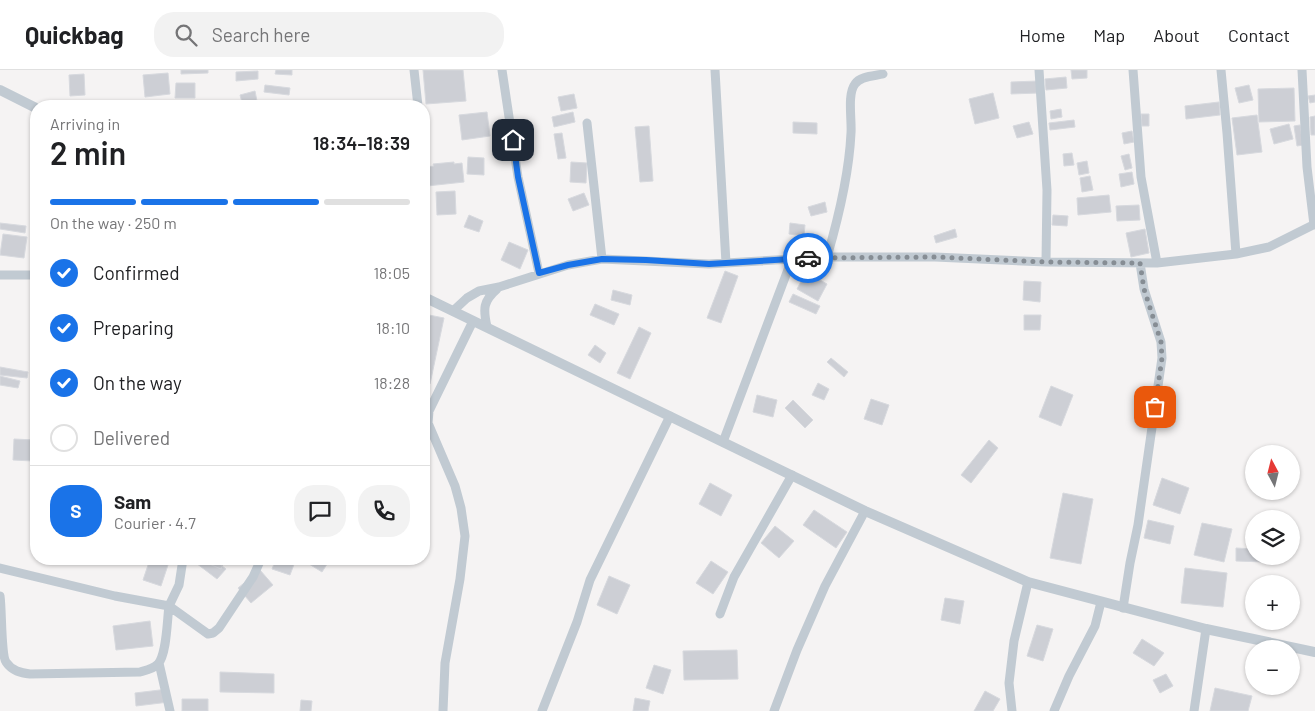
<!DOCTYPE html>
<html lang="en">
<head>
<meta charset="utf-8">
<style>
  :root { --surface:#fff; --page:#f2f2f2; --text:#202124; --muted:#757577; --line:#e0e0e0; --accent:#1a73e8 }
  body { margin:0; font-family:Barlow,sans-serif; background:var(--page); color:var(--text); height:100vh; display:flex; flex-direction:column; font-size:19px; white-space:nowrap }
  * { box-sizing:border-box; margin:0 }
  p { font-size:16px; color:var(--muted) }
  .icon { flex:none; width:28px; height:28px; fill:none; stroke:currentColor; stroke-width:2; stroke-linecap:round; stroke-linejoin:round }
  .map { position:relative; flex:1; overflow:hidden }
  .panel { position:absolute; left:30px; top:30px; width:400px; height:465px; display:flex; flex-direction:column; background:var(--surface); border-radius:20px; box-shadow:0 1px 4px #0004 }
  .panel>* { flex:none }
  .needle { width:32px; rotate:353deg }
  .tools { position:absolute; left:1245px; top:375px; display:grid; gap:10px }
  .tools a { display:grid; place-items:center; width:55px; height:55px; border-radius:50%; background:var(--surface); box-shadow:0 1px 4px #0004; font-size:25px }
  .pin { position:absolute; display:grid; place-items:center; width:42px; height:42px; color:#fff; margin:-21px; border-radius:10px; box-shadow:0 2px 8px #0006 }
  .courier { position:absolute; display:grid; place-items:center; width:50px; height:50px; margin:-25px; border:4px solid #1a73e8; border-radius:50%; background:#fff; color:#222; box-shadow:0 1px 6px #0007 }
  .head em { font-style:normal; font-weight:600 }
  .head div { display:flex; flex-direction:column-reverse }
  .head { display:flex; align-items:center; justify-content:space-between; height:85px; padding:0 20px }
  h1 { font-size:32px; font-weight:600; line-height:38px }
  .bar { display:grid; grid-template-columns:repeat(4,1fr); gap:8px 5px; align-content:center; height:60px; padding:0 20px }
  .bar i { height:6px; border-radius:4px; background:var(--line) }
  .bar .active { background:var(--accent) }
  .bar p { grid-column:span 4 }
  .line { display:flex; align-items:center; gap:12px; padding:0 20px; border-top:1px solid var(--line) }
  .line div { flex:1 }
  .round { display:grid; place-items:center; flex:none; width:52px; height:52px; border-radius:20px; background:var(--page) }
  ol { padding:0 20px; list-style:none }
  li { display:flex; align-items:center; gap:15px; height:55px }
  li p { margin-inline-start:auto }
  li .icon { padding:5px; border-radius:50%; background:var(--accent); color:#fff; stroke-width:4 }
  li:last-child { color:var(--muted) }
  li i { width:28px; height:28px; border:2px solid var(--line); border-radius:50% }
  header { display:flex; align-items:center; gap:30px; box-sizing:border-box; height:70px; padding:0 25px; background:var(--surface); border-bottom:1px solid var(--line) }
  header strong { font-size:24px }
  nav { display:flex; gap:28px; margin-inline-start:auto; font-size:18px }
  .search { width:350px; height:45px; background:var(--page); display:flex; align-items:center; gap:12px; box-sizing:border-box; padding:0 18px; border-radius:20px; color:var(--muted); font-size:19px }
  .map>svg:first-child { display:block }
  .building { fill:#cdcfd5; stroke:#d7d9de }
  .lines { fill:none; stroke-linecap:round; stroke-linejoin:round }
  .minor { stroke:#c1cad2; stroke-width:9 }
  .tertiary { stroke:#c1cad2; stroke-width:10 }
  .done { stroke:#868d94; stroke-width:5; stroke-dasharray:0 9 }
  .route { stroke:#1a73e8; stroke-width:6 }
</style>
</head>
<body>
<header>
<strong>Quickbag</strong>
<div class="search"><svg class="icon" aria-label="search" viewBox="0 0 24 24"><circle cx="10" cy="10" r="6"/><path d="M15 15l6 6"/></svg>Search here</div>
<nav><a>Home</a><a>Map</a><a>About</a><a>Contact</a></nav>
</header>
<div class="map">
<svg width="1315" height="641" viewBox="0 0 1315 641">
  <rect width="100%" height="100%" fill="#f5f3f3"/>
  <path class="building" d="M 181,0 L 208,0 L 208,3 L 181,4 Z
    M 276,0 L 292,0 L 292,5 L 275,4 Z
    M 423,0 L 463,0 L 466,31 L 426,34 Z
    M 1071,0 L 1087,0 L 1087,8 L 1072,9 Z
    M 258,1 L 258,9 L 236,11 L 236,2 Z
    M 168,3 L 170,24 L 145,27 L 143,5 Z
    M 84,4 L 85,25 L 70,26 L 69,5 Z
    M 1066,7 L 1067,18 L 1046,20 L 1045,9 Z
    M 1038,11 L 1039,23 L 1011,24 L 1011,12 Z
    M 176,13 L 195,13 L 195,28 L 175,28 Z
    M 265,15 L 290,18 L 289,25 L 264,22 Z
    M 1249,15 L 1253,30 L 1239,33 L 1235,18 Z
    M 1294,18 L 1295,51 L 1259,52 L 1258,19 Z
    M 255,21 L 258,36 L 243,36 L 240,25 Z
    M 993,23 L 999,48 L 975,54 L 969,29 Z
    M 574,24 L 577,38 L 561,41 L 558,27 Z
    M 1315,25 L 1315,32 L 1310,33 L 1308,26 Z
    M 1219,32 L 1220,45 L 1186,49 L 1185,36 Z
    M 1061,39 L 1062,47 L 1051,49 L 1050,41 Z
    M 487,42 L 490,66 L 462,70 L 459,45 Z
    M 573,42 L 575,52 L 554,57 L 552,47 Z
    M 1141,44 L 1149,44 L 1149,56 L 1142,56 Z
    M 1257,45 L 1262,82 L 1237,85 L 1232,48 Z
    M 1315,46 L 1315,65 L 1311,65 L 1310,47 Z
    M 1074,50 L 1075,57 L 1050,60 L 1049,53 Z
    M 793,52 L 817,53 L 817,64 L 793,63 Z
    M 1029,52 L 1033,64 L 1017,68 L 1013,56 Z
    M 1289,54 L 1293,69 L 1274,74 L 1270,59 Z
    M 1300,55 L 1303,75 L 1297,76 L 1294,56 Z
    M 649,56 L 653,111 L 640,112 L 635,57 Z
    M 1132,61 L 1134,72 L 1124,74 L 1122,63 Z
    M 562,63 L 566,88 L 558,89 L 554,64 Z
    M 1072,83 L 1074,95 L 1064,96 L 1063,84 Z
    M 1129,84 L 1132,98 L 1125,100 L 1121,86 Z
    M 468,87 L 484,88 L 484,105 L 467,104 Z
    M 1087,91 L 1089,103 L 1079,105 L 1077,93 Z
    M 454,92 L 454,94 L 462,93 L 464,112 L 427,116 L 425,97 L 434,96 L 433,94 Z
    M 571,92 L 587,93 L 586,113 L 570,112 Z
    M 1132,102 L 1134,114 L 1121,117 L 1119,104 Z
    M 1090,106 L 1093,120 L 1082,122 L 1080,108 Z
    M 455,121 L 456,144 L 437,145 L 436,122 Z
    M 584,123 L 589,135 L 573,141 L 568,129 Z
    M 1109,125 L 1111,142 L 1078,145 L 1077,128 Z
    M 825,132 L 827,142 L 811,146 L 808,137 Z
    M 1139,135 L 1140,150 L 1117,151 L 1116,136 Z
    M 469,145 L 483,151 L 479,162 L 464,157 Z
    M 1053,145 L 1068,146 L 1067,156 L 1052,155 Z
    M 0,153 L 26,156 L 25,163 L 0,159 Z
    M 790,153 L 805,155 L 804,166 L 789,164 Z
    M 955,159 L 957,167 L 936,173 L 934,166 Z
    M 1145,159 L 1149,183 L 1131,187 L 1126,163 Z
    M 3,164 L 27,167 L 24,188 L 0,185 Z
    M 509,172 L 528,180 L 520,199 L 501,190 Z
    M 725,201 L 738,206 L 721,253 L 707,248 Z
    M 806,202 L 827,214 L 818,231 L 797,219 Z
    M 1024,211 L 1041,212 L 1040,232 L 1023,230 Z
    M 613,220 L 632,225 L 630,235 L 611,230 Z
    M 793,224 L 820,236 L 816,244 L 789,232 Z
    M 595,234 L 619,244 L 614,255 L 590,245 Z
    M 424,244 L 444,248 L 430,314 L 424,313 Z
    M 1024,245 L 1041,245 L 1040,260 L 1024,260 Z
    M 639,257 L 651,263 L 630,309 L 617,303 Z
    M 595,275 L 606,283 L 600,293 L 588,285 Z
    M 831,288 L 848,302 L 844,307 L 827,292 Z
    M 0,297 L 28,302 L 27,308 L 0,305 Z
    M 0,306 L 20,311 L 18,318 L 0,315 Z
    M 818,313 L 829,319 L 824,330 L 812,325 Z
    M 1051,316 L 1073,325 L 1061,356 L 1039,347 Z
    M 757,325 L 777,330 L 773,347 L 753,342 Z
    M 871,329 L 889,335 L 882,355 L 864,349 Z
    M 793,330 L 813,350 L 805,358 L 785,338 Z
    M 14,369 L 34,370 L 33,391 L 13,390 Z
    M 989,370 L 998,378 L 971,413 L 961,405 Z
    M 1162,408 L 1189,418 L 1180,444 L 1153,435 Z
    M 710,413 L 732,425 L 721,446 L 699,434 Z
    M 1063,423 L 1093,429 L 1081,494 L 1050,488 Z
    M 814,440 L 847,462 L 836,478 L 803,455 Z
    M 1148,450 L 1174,456 L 1170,474 L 1144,468 Z
    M 1202,453 L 1232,459 L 1224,492 L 1194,485 Z
    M 775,456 L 794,471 L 779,488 L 761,473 Z
    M 1236,478 L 1254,479 L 1254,486 L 1265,486 L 1265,492 L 1236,491 Z
    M 150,489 L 170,489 L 161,516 L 143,510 Z
    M 193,489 L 213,489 L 226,499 L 217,509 L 192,490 Z
    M 198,489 L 225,489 L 221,499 Z
    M 276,489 L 296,489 L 290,505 L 272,499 Z
    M 301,489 L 325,489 L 329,491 L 322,502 Z
    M 711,491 L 728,502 L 713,524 L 696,513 Z
    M 1185,498 L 1227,503 L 1223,537 L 1181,533 Z
    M 260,500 L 273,515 L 251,533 L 238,518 Z
    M 609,506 L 630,515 L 617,544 L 597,535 Z
    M 945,528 L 964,531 L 960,554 L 941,550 Z
    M 150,551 L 153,576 L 116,580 L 113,556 Z
    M 1037,555 L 1053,559 L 1043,591 L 1027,586 Z
    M 1142,569 L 1164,583 L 1154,596 L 1133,583 Z
    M 737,580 L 738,609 L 684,610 L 683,581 Z
    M 654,595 L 671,600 L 663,624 L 646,618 Z
    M 220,602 L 274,604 L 274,623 L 220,622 Z
    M 1166,604 L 1173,616 L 1160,623 L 1153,610 Z
    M 1215,618 L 1252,626 L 1248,641 L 1210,641 Z
    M 168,619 L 169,632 L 136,636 L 135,623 Z
    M 985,621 L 1000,629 L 993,641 L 974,641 Z
    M 635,628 L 650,631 L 648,641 L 633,641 Z
    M 182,629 L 208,629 L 208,641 L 182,641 Z
    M 301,630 L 312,631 L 311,641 L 300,641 Z"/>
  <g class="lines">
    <path class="minor" d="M 414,0 L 418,36
      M 502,0 L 518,107 L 539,203
      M 715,0 L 726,193
      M 1039,0 L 1047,120 L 1046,192
      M 1133,0 L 1141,107 L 1157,193
      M 1221,0 L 1227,63 L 1236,184
      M 1302,0 L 1307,97 L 1314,155
      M 587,53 L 602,189
      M 827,187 C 839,146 849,105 851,63 C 852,50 847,24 855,14 C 860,6 875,6 883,4
      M 0,205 L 36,205
      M 453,241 L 467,228 L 479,221 L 499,217 L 568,195 L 602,189 L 709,194 L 827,187 L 935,187 L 1046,192 L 1157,193 L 1236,184 L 1269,177 L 1315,154
      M 487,257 C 483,239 483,231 497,219
      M 723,372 L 792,189
      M 0,498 L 115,526 L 169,536 L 179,515 L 183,489
      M 0,526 C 2,539 1,585 6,592 C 12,601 21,603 30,604 L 140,602 C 147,600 153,599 158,594 C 167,584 167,550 169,536 L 208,564 L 213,563 L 219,558 L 253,507 L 261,489
      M 1123,538 L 1130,493 L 1138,455 L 1162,288 L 1161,272 L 1144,219 L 1140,193
      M 720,544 L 734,507 L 792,405
      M 159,593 L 170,641
      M 443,641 L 445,593 L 460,509 L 465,466 L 461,438 L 455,416 L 428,353 L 429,341 L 473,251
      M 542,641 L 577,552 L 590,510 L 670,346
      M 774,641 L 797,580 L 825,516 L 865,441
      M 1012,641 L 1009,613 L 1014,571 L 1028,512
      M 1054,641 L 1069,606 L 1095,556 L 1101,532
      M 1194,641 L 1206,559"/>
    <path class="tertiary" d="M 0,20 L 36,38
      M 424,227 L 865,441 L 1028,512 L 1206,559 L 1315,582"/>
  </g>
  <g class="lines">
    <path class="done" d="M 808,188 L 935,187 L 1046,192 L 1140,193 L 1144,219 L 1161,272 L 1162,288 L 1155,337"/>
    <path class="route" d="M 513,70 L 518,107 L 539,203 L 568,195 L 602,189 L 646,190 L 709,194 L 808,188"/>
  </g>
</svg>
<div class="tools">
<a><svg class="needle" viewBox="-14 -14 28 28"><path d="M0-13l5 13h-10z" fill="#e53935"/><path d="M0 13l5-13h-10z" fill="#757577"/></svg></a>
<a><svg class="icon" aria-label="layers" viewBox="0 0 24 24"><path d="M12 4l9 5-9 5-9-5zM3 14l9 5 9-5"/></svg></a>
<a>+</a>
<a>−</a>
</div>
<div class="pin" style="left:1155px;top:337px;background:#ea580c"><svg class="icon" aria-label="bag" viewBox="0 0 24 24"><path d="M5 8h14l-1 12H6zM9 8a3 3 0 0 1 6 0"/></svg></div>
<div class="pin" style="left:513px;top:70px;background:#1f2937"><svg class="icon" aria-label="home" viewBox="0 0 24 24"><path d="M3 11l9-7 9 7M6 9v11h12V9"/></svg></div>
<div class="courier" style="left:808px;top:188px"><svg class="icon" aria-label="car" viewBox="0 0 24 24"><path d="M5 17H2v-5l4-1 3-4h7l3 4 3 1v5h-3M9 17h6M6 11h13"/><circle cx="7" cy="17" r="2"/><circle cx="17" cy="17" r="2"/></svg></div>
<section class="panel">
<div class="head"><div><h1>2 min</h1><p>Arriving in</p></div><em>18:34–18:39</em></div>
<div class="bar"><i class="active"></i><i class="active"></i><i class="active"></i><i></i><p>On the way · 250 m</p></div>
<ol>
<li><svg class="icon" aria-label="check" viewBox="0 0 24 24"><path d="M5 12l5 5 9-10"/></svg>Confirmed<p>18:05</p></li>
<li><svg class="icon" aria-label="check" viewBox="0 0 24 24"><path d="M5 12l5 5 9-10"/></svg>Preparing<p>18:10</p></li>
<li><svg class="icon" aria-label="check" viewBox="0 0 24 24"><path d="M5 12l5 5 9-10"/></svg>On the way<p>18:28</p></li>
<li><i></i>Delivered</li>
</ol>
<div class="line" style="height:90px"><b class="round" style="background:var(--accent);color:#fff">S</b><div><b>Sam</b><p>Courier · 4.7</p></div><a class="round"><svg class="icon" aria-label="chat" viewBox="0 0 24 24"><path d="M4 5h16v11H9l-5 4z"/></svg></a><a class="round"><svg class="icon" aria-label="phone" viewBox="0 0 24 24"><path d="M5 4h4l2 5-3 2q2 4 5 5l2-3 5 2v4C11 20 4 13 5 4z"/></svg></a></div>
</section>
</div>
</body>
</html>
